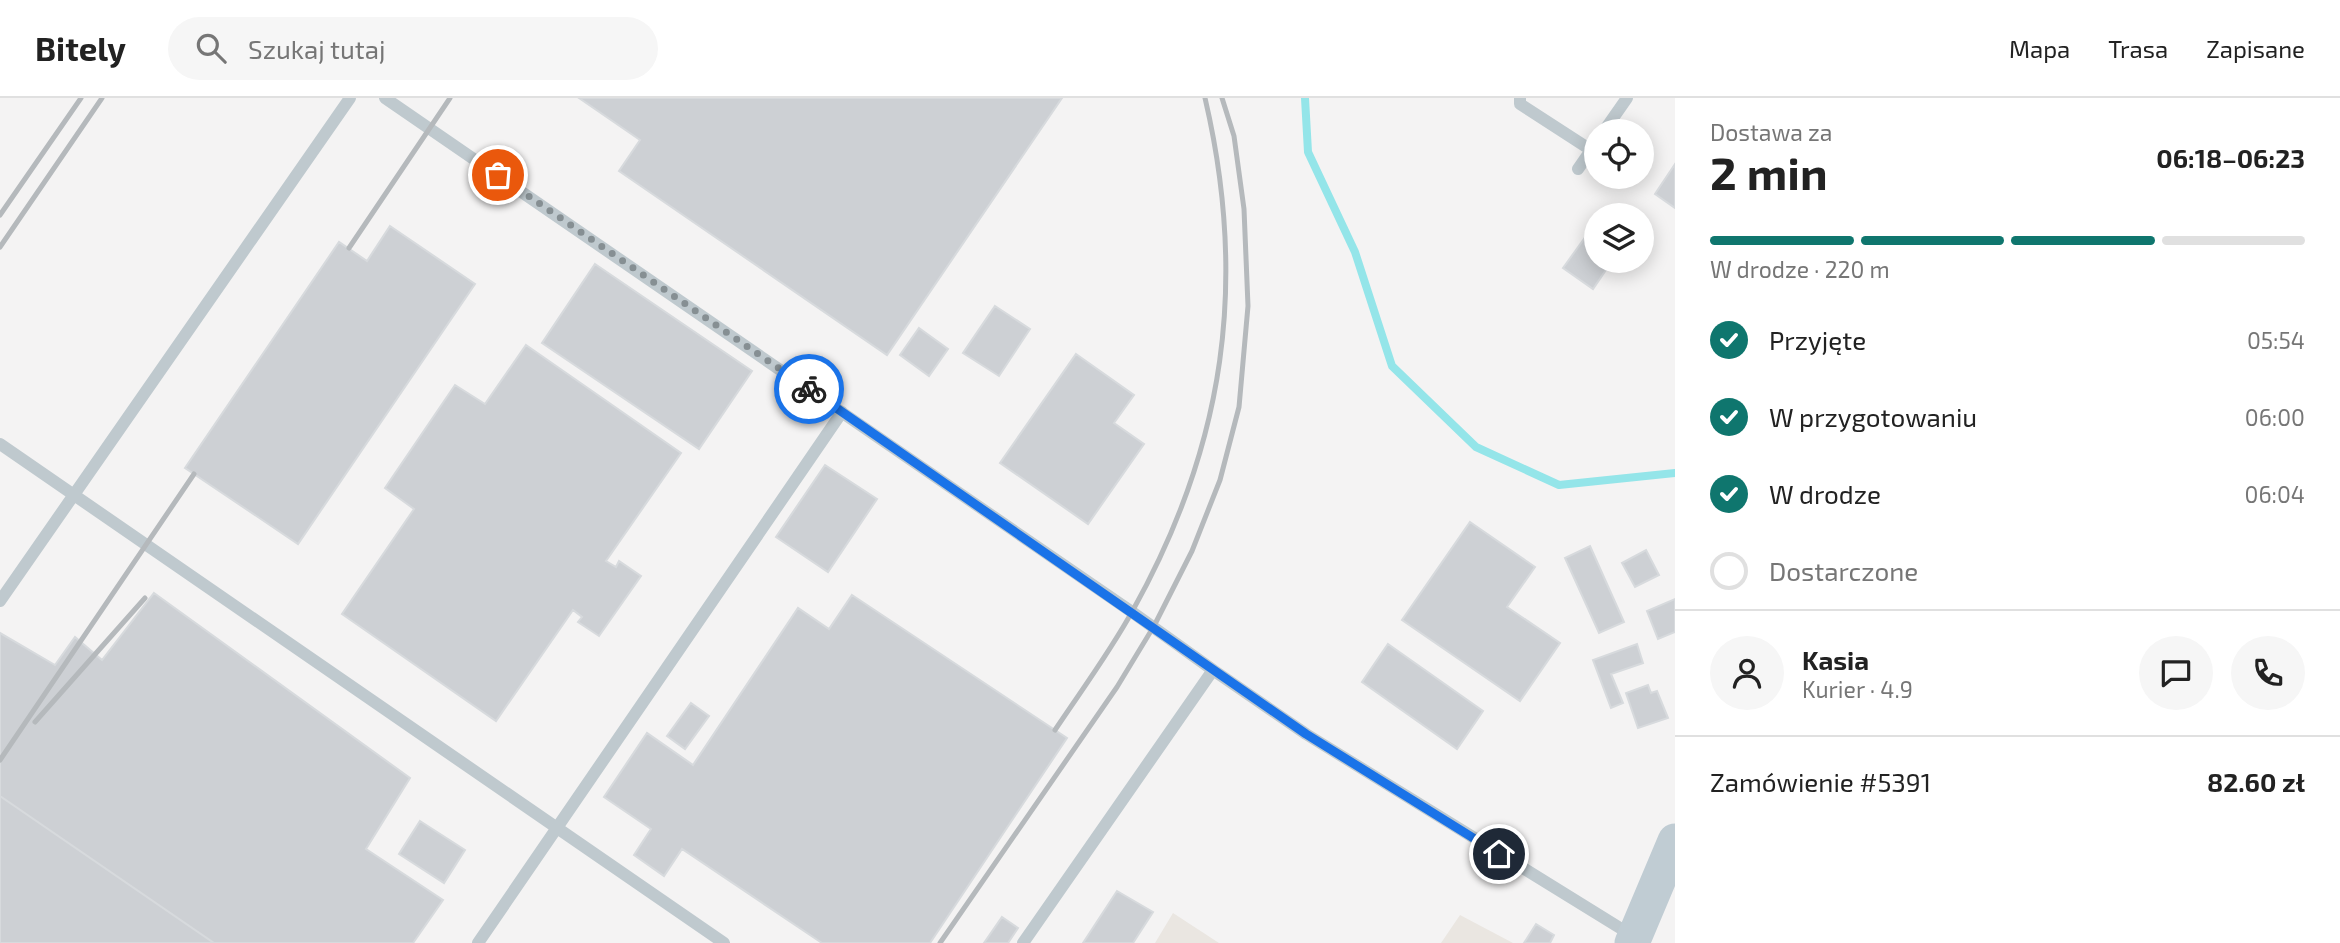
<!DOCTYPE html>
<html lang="pl">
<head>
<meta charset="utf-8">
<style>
  :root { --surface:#fff; --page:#f6f6f6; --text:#222; --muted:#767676; --line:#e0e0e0; --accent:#0f766e }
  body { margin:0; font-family:"Exo 2",sans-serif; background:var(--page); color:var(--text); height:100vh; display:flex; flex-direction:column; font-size:26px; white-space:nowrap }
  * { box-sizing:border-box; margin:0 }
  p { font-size:23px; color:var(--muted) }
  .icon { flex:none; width:38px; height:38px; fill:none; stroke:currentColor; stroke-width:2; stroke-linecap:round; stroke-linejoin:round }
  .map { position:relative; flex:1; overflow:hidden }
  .side { display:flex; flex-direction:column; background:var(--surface); width:665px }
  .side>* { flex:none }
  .controls { position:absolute; left:1584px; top:21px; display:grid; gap:14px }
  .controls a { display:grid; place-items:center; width:70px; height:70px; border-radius:50%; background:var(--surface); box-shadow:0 4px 18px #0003; font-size:35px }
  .pin { position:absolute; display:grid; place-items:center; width:60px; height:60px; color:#fff; margin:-30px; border:4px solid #fff; border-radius:50%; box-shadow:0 2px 7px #0007 }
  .courier { position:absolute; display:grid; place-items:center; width:70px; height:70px; margin:-35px; border:5px solid #1a73e8; border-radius:50%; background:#fff; color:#222; box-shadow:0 2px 9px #0007 }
  .head em { font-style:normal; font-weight:700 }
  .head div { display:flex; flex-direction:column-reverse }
  .head { display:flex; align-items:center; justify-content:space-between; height:119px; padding:0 35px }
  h1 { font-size:46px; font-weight:700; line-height:52px }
  .bar { display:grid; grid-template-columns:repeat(4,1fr); gap:10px 7px; align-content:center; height:84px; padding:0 35px }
  .bar i { height:9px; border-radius:5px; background:var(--line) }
  .bar .on { background:var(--accent) }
  .bar p { grid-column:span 4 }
  .line { display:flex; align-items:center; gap:18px; padding:0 35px; border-top:2px solid var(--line) }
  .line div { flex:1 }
  .round { display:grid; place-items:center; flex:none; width:74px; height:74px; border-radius:37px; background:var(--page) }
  ol { padding:0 35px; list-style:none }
  li { display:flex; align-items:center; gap:21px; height:77px }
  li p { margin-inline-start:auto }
  li .icon { padding:7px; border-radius:50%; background:var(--accent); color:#fff; stroke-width:4 }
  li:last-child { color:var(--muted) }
  li i { width:38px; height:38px; border:4px solid var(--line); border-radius:50% }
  header { display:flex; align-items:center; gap:42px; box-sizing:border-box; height:98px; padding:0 35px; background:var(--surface); border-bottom:2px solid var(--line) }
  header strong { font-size:33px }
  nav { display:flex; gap:38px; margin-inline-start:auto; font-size:24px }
  .search { width:490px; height:63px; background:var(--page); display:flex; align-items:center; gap:18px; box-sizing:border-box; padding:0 24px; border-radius:38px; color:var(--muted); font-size:26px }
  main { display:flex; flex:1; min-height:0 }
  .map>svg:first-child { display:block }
  .commercial { fill:#eae6e1 }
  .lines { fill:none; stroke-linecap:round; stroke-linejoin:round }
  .stream { stroke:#94e5e9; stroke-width:8 }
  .building { fill:#cdd0d4; stroke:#d7dadd; stroke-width:2 }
  .service { stroke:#bfc9ce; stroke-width:12 }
  .secondary { stroke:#c0ccd3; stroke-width:35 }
  .rail { stroke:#b5b9bc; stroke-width:5 }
  .done { stroke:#868f93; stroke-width:7; stroke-dasharray:0 12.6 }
  .route { stroke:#1a73e8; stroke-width:9 }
</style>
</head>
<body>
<header>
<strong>Bitely</strong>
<div class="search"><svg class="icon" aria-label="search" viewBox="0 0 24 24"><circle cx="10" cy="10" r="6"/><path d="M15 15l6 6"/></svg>Szukaj tutaj</div>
<nav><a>Mapa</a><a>Trasa</a><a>Zapisane</a></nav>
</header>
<main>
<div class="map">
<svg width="1675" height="845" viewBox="0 0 1675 845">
  <rect width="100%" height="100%" fill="#f4f3f3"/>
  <path class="commercial" d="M 1173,815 L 1219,845 L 1155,845 Z
    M 1460,817 L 1513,845 L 1441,845 Z"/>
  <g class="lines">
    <path class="stream" d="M 1305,0 L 1308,54 L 1355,154 L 1392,268 L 1476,349 L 1559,387 L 1675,375"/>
  </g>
  <path class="building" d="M 579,0 L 1062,0 L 887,257 L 619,73 L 640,42 Z
    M 1675,66 L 1675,110 L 1655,96 Z
    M 390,128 L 475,186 L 298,446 L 185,370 L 339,144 L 367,163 Z
    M 1589,134 L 1596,139 L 1596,163 L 1612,163 L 1593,191 L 1563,170 Z
    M 595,166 L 752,273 L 699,351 L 542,245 Z
    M 995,208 L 1030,231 L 999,278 L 963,255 Z
    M 919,230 L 948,251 L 929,278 L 900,257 Z
    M 526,247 L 681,355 L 606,463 L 616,469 L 619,463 L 641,478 L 599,538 L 578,524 L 582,519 L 573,512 L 496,623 L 342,516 L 414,411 L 385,390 L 455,287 L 485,306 Z
    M 1076,256 L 1134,297 L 1114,325 L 1144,346 L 1088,426 L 1000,365 Z
    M 825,367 L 877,401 L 828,474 L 776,439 Z
    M 1470,424 L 1535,469 L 1507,509 L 1560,545 L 1520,603 L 1402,522 Z
    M 1590,448 L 1624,524 L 1599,535 L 1565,460 Z
    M 1646,452 L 1659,477 L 1635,489 L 1622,465 Z
    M 154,495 L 410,680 L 366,751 L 443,802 L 413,845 L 214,845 L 0,698 L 0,535 L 55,567 L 75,539 L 102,562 Z
    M 852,497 L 1067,640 L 930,845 L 822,845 L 682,751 L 664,778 L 634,757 L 651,731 L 604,699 L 647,635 L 693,667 L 798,510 L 829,531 Z
    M 1675,501 L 1675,534 L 1658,541 L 1647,513 Z
    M 1388,546 L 1483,613 L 1457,651 L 1362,584 Z
    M 1637,546 L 1643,565 L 1611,576 L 1623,605 L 1611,610 L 1593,562 Z
    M 1648,587 L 1651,595 L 1657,593 L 1668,620 L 1638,630 L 1626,595 Z
    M 691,605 L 709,618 L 685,651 L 667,638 Z
    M 0,698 L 214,845 L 0,845 Z
    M 420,723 L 465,752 L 444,785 L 399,756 Z
    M 1117,793 L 1153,814 L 1133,845 L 1083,845 Z
    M 1002,819 L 1018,830 L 1008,845 L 984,845 Z
    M 1536,826 L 1554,837 L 1550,845 L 1524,845 Z"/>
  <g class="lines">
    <path class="service" d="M 385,0 L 1132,514 L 1213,572
      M 1520,0 L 1520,6 L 1591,52
      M 1604,33 L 1627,0
      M 1578,71 L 1596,45
      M 0,346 L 724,845
      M 0,503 L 350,0
      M 478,845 L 842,314
      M 1023,845 L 1213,572 L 1306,636 L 1633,838"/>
    <path class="secondary" d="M 1632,845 L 1675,743"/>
    <path class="rail" d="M 0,117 L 81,0
      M 0,149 L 102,0
      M 349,150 L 450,0
      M 35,624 L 145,500
      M 1055,632 C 1081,593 1110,554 1133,512 C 1225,347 1248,184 1205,0
      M 0,662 L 194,376
      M 940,845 L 1117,589 L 1154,528 L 1192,453 L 1220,382 L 1239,309 L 1248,208 L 1244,111 L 1234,38 L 1222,0"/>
  </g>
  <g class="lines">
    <path class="done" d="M 498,77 L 809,291"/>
    <path class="route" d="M 809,291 L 1306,636 L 1499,756"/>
  </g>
</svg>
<div class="controls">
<a><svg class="icon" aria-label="locate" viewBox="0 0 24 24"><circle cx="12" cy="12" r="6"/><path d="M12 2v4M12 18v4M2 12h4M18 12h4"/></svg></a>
<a><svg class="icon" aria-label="layers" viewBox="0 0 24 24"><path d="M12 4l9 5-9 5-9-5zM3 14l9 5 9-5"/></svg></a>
</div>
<div class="pin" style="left:498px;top:77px;background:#ea580c"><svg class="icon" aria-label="bag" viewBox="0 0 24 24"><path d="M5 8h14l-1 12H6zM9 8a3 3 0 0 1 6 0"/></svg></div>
<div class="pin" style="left:1499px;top:756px;background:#1f2937"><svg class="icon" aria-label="home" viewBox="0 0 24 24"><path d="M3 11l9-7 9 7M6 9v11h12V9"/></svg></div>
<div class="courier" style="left:809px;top:291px"><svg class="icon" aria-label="bike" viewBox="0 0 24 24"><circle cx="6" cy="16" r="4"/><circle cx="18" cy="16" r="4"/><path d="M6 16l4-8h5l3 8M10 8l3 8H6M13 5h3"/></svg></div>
</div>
<section class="side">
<div class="head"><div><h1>2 min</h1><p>Dostawa za</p></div><em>06:18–06:23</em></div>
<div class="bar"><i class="on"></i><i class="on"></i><i class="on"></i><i></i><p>W drodze · 220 m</p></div>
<ol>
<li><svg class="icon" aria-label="check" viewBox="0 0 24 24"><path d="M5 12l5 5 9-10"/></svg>Przyjęte<p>05:54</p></li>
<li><svg class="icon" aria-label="check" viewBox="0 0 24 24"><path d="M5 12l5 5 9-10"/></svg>W przygotowaniu<p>06:00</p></li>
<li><svg class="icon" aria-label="check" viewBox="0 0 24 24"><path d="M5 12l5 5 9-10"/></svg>W drodze<p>06:04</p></li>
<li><i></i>Dostarczone</li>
</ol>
<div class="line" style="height:126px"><a class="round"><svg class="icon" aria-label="person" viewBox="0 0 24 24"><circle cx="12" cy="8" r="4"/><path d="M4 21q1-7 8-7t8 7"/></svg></a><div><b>Kasia</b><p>Kurier · 4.9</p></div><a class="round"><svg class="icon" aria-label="chat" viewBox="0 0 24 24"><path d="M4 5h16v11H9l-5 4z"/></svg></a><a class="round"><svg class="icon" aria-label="phone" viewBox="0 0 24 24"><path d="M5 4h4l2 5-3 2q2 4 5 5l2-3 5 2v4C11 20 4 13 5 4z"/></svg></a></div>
<div class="line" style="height:91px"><div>Zamówienie #5391</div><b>82.60 zł</b></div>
</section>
</main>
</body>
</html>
